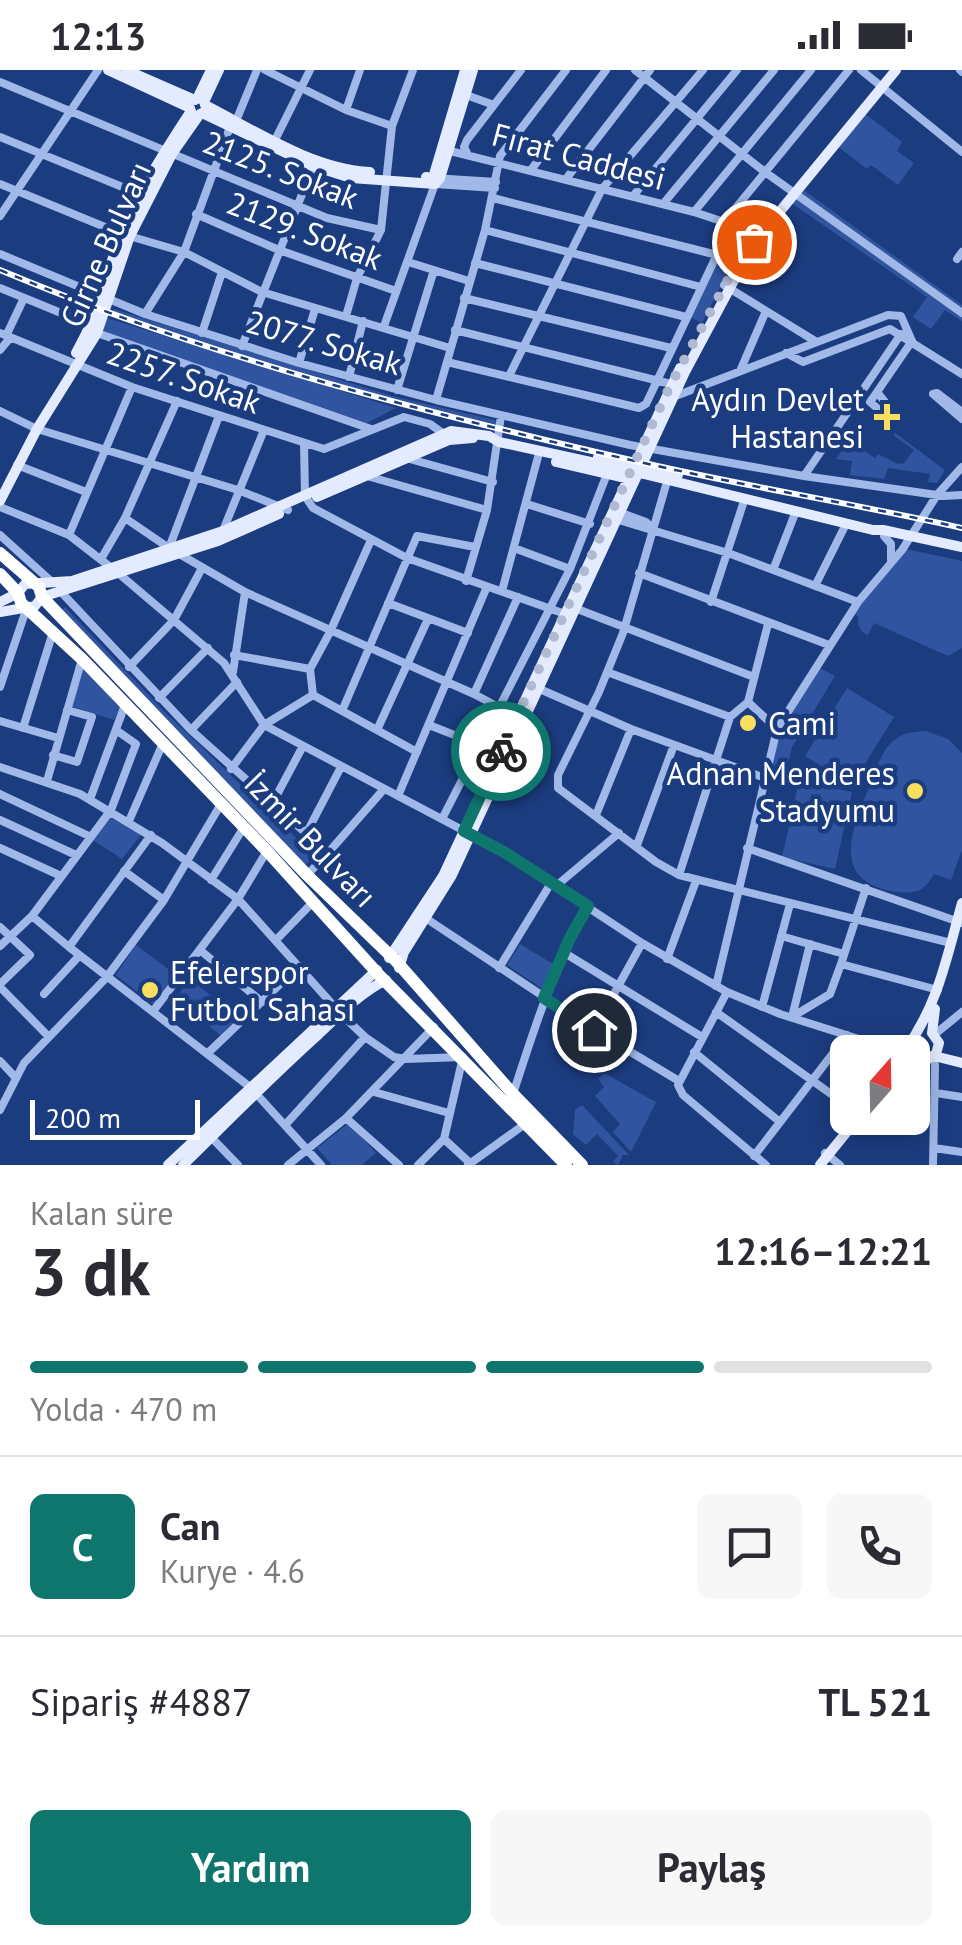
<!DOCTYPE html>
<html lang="tr">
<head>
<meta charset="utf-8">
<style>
  :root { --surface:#fff; --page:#f7f7f7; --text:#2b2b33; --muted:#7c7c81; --line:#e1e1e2; --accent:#0f766e }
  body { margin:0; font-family:"PT Sans",sans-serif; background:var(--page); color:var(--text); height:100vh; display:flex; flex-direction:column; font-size:38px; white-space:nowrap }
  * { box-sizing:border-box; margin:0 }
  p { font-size:32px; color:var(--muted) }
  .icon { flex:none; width:55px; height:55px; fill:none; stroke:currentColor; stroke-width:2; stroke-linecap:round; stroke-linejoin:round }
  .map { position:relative; height:1095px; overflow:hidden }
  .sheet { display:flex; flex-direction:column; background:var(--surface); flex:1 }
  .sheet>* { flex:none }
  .needle { width:65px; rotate:20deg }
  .controls { position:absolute; left:830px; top:965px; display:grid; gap:20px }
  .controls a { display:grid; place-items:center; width:100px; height:100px; border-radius:15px; background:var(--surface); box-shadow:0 5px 25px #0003; font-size:50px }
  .scale { position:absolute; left:30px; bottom:25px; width:170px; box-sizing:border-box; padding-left:10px; border:5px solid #fff; border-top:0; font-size:28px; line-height:35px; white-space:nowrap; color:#fff; -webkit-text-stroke:8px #1c3c80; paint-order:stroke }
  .pin { position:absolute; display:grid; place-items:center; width:85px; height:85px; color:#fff; margin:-42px; border:5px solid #fff; border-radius:50%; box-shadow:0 2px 10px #0007 }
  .courier { position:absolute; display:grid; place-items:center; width:100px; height:100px; margin:-50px; border:8px solid #0f766e; border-radius:50%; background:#fff; color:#222; box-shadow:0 2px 12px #0007 }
  .head em { font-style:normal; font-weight:600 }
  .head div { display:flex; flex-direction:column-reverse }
  .head { display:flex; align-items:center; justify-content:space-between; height:170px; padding:0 30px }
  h1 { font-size:65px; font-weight:600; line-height:75px }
  .bar { display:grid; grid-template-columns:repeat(4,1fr); gap:15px 10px; align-content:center; height:120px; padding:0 30px }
  .bar i { height:12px; border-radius:8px; background:var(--line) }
  .bar .selected { background:var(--accent) }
  .bar p { grid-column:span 4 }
  .line { display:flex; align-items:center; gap:25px; padding:0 30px; border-top:2px solid var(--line) }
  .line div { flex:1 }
  .round { display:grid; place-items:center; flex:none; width:105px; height:105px; border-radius:15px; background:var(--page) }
  .action { display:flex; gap:20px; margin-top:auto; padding:20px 30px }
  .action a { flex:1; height:115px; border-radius:15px; background:var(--accent); color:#fff; font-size:40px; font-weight:600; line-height:115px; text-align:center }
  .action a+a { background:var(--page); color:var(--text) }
  .status { display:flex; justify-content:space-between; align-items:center; height:70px; padding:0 50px; background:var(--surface); direction:ltr }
  .status svg { height:28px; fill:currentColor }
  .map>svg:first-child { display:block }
  .green { fill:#30549f }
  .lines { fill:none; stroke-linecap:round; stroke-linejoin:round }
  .minor { stroke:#a1b9e9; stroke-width:8 }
  .major { stroke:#e4ebfe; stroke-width:10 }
  .highway { stroke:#fff; stroke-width:12 }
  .rail-casing { stroke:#fff; stroke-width:6 }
  .rail { stroke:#1c3c80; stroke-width:2.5; stroke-dasharray:8; stroke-linecap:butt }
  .major-bridge { stroke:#e4ebfe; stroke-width:10 }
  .done { stroke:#b0bbd3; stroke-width:10; stroke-dasharray:0 18 }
  .route { stroke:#0f766e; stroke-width:12 }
  .poi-dot { fill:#fadf5e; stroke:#1c3c80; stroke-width:4 }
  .labels { text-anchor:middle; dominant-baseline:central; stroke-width:9; stroke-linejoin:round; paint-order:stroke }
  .street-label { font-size:32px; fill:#fff; stroke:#1c3c80 }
  .poi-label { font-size:32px; fill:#fff; stroke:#1c3c80; text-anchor:end }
</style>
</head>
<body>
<div class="status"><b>12:13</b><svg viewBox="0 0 49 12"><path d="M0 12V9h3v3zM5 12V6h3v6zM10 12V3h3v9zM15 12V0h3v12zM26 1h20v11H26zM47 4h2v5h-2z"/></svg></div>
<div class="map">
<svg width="962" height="1095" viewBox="0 0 962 1095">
  <rect width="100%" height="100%" fill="#1c3c80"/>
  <path class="green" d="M 864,43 L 902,72 L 897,81 L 914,93 L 898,115 L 871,95 L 867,99 L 837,76 Z
    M 801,118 L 962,235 L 962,251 L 945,240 L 931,259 L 913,247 L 927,227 L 790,132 Z
    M 731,158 L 745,168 L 702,253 L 688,246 Z
    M 114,239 L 392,326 L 495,350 L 500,357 C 368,326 238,290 111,243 Z
    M 107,248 L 396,338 L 367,353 L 101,261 Z
    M 895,363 L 945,400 L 937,413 L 928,412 L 930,404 L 888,398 L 884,409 L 850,405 L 852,391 L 836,389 L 849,371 L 875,388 L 878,384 L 898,394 L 904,393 L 914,380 L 894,366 Z
    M 906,479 L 962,491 L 962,578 L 948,586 L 874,553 L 868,565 C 860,562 857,554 858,546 L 852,544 Z
    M 65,537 L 164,641 L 316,787 L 304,796 L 62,540 Z
    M 83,597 L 122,636 L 114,650 L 70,636 Z
    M 818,597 L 835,606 L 792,677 L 785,708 L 769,704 L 780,663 Z
    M 847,618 L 894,647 L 852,715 L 805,686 Z
    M 925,661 L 948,669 L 962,683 L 962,780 L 951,810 L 934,804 C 925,821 916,824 897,822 C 827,812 853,757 870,715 C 877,699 881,679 896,669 C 905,662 914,662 925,661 Z
    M 799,711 L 852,722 L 835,799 L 782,787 Z
    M 109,747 L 141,765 L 122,789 L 93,770 Z
    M 520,874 L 553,894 L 543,919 L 507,895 Z
    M 136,875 L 175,904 L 154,935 L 116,905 Z
    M 190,909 L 238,947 L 221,966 L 176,928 Z
    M 604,1003 L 656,1032 L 631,1082 L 613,1062 L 620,1054 L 595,1026 L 604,1017 L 598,1009 Z
    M 582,1035 L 629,1085 L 623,1085 L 618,1095 L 613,1092 L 618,1086 L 597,1064 L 586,1075 L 573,1064 L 575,1040 Z
    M 349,1053 L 376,1083 L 362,1095 L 332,1095 L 317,1078 Z"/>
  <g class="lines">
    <path class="minor" d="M 265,0 L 346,40 L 392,56
      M 635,0 L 765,102 L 962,243
      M 861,0 L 962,82
      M 960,0 L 962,2
      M 0,12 L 327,148 L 381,160
      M 466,25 L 494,35
      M 346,40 L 360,0
      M 236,51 L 257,0
      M 0,67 L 142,125
      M 275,70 L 310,0
      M 446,80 L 694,142 L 760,164
      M 467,83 L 464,77 L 467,70 L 521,0
      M 531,100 L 606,0
      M 566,109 L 650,0
      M 0,114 L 122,164 L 184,182 L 262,222 L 450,278
      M 435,114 L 495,118
      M 633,126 L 737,0
      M 493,128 L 717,185
      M 663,134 L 774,0
      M 694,142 L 811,0
      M 196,144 L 279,180 L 396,221
      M 0,146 L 98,0
      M 725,151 L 849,0
      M 485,160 L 701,217
      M 0,184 L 145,244 L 299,293 L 436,330 L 630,375 L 804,406 L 944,426 L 962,425
      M 957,189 L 962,182
      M 408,192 L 469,211
      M 475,193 L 686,247
      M 724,215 L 815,271
      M 0,218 L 83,252 L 97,263 L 371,359
      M 464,228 L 671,278
      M 145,244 L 184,182 L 230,57
      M 346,246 L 357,208 L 381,160 L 392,56 L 413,0
      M 384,256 L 435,114 L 433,108 L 496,112
      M 455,260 L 671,314
      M 0,263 L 132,317 L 324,379 L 404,347 L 430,354 L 444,364
      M 202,263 L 222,202
      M 6,266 L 24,228
      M 242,276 L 314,94
      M 0,280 L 10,268
      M 786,283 L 803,292 L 890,259 L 962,304
      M 447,292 L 639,338 L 646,334 L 732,153
      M 299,293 L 315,239
      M 740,301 L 766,241
      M 509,306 L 602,119 L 703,0
      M 349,307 L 363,251
      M 397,320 L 434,200
      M 877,322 L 889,337 L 884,344 L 870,332 L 877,322 L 912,271
      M 673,327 L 888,245 L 901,246 L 912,271
      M 436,330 L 485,160 L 500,86 L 566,0
      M 0,341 L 37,359 L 238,420 L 288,440
      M 962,342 L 937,323 L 933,324 L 962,349
      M 219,346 L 169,478 L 245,522 L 474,624 L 517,647
      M 304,373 L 305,426 L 313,438 L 407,488 L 568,545
      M 406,388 L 493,412
      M 17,395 L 86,422
      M 367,406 L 487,440
      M 804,406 L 901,264
      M 666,415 L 623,563 L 599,622 L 558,705 L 558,718 L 656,792 L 679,805 L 951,873
      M 527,434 L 590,454
      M 0,437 L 69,465 L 118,503 L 224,593 L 264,655 L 504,782 L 642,873 L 727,922 L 780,944 L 862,970 L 888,982
      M 616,441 L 646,452 L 652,458
      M 125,448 L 169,478
      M 612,448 L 728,483 L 858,532
      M 222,463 L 264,360
      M 0,465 L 53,513
      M 69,465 L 132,317
      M 884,466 L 891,474 L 891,490
      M 514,478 L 570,499
      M 101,489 L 125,448 L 177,331
      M 773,500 L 796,441
      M 639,503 L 829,575
      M 466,511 L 487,440 L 501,346
      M 815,516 L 846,454
      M 502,521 L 538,387
      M 62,523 L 191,660 L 328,783 L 384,719
      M 711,532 L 743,434
      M 388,533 L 468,563
      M 572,537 L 754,607
      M 768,554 L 748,632 L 777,659
      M 234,585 L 310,599
      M 129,597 L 174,550 L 202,498
      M 233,602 L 245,522
      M 607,602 L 730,647 L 748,632
      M 0,617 L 27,537
      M 535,617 L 631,659 L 765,708
      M 474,624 L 518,527
      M 313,625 L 310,599 L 330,562 L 371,470
      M 313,625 L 417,682
      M 159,628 L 208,578
      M 342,641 L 417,466 L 475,477
      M 0,651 L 58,668
      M 429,655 L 500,683
      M 23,658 L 53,562
      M 191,660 L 237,612
      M 377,660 L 428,549
      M 53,685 L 77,692 L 92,647 L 67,640
      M 0,697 L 80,724 L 162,773 L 238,829 L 341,944 L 365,967 L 394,987 L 405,989 L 463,987 L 444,1069 L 418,1095
      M 231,699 L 264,655 L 313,625
      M 47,711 L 82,589
      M 0,724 L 89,766
      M 398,726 L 486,519
      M 90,729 L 125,635
      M 272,734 L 303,676
      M 596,745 L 631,659
      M 442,749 L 570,499 L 607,404
      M 0,750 L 76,785
      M 129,751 L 163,673
      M 306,764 L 341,697
      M 637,775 L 674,675
      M 0,778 L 61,806
      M 747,778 L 962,853
      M 124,801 L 164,830
      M 307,805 L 328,783
      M 679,805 L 730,647
      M 211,810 L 244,757
      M 556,816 L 619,763
      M 866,818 L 841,894 L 938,920
      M 32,846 L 69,877 L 151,765
      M 427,849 L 594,960 L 679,1011
      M 0,857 L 30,885 L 0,914
      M 781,866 L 844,884
      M 276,870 L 314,831
      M 0,876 L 32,846 L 111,740 L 136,674 L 116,660
      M 69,877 L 250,1017 L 321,1095
      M 200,880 L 262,932
      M 563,882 L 702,967
      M 667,889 L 696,811
      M 499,898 L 551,813
      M 716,916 L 777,659 L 858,532 L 902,480 L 937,425 L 962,397
      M 0,917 L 49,967
      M 727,922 L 678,1015 L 683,1025 L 766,1095
      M 44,924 L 79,886
      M 762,937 L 790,834
      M 154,940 L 238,829 L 267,781
      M 716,942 L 848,1036
      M 792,947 L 830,924 L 841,894
      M 792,947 L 810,874
      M 594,960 L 642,873
      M 934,965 L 962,942
      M 209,982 L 299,896
      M 694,982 L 780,1052
      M 933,988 L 935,995 L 933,1095
      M 0,991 L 15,1007
      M 374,1022 L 449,1043
      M 936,1023 L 962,1027
      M 513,1024 C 534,959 554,896 588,836
      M 0,1040 L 24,993 L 106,908 L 164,830 L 221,734
      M 346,1048 L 399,1095
      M 286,1054 L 365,967
      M 210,1066 L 238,1095
      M 444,1069 L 470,1093
      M 934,1078 L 962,1082
      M 825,1083 L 840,1095
      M 754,1086 L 847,965
      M 288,1095 L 346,1048 L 434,957
      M 468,1095 L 525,1054"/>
    <path class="major" d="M 108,0 L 190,38
      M 126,0 L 195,30
      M 197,29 L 211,0
      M 204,32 L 219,0
      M 205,35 C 256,61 312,99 370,102
      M 202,43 L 313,96 L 351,108 L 435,114 L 440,108 L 473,0
      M 426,107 L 433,108 L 465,0
      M 76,283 C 99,243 102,217 117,176 C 134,129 164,82 191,41
      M 598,387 L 636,395
      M 556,392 L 629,409
      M 643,397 L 678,405
      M 644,404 L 873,460 L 883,460 L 962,477
      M 317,427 L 449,370 L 473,368
      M 0,431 L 37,359 L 97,263 L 130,166 L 172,84 L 200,44
      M 0,532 L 18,523 L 25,514 L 72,511 L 223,461 L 451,361 L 489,366 L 499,372 L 627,400
      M 0,542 L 35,536 L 42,527 L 218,471 L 279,444
      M 389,888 L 443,806 L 680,298
      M 399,898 L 404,882 L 452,805 L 685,302 L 754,173 L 896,0
      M 932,963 L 935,939
      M 904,982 C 938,935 946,890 962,833
      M 912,984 L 926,990 L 936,984 L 939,973 L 932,963
      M 934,986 L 962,993
      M 168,1095 L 377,900
      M 183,1095 C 228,1051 272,1006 319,964 C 340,944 360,923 386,910
      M 820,1095 L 858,1048"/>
    <path class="highway" d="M 0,483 L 39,517 L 42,527 L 307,805 L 396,891 L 513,1024 L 582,1095
      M 0,504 L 18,523 L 21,533 L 82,589 L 267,781 L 380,906 L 566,1095"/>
    <defs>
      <path id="rail" d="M 0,200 C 208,287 424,343 644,393 C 749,417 856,434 962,458"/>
    </defs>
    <use href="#rail" class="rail-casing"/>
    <use href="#rail" class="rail"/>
    <path class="major-bridge" d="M 627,400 L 644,404"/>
  </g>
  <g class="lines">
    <path class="done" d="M 501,681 L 671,314 L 754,162 L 760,164 L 754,172"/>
    <path class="route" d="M 501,681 L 464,761 L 504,782 L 588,836 L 570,868 L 544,928 L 594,960"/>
  </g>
  <g class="poi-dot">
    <path d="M882 332h10v10h10v10h-10v10h-10v-10h-10v-10h10z"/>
    <circle cx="748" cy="653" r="10"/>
    <circle cx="915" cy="721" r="10"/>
    <circle cx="150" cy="920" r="10"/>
  </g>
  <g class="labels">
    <g class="street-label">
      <text transform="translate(579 86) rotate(15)">Fırat Caddesi</text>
      <text transform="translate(281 99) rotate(21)">2125. Sokak</text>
      <text transform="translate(305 160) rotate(21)">2129. Sokak</text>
      <text transform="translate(105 174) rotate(-66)">Girne Bulvarı</text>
      <text transform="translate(324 272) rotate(16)">2077. Sokak</text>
      <text transform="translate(184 307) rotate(19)">2257. Sokak</text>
      <text transform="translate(311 769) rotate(46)">İzmir Bulvarı</text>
    </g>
    <g class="poi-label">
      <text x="864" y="329">Aydın Devlet<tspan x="864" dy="37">Hastanesi</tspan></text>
      <text x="768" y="653" text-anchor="start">Cami</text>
      <text x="895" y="703">Adnan Menderes<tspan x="895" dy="37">Stadyumu</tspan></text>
      <text x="170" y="902" text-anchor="start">Efelerspor<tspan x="170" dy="37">Futbol Sahası</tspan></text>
    </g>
  </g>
</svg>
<div class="controls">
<a><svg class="needle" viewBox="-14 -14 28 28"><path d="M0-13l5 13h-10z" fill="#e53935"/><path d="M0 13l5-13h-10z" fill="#7c7c81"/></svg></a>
</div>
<div class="scale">200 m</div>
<div class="pin" style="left:754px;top:172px;background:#ea580c"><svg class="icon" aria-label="bag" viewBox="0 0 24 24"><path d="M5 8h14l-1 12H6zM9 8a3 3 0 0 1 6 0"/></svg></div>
<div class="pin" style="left:594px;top:960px;background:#1f2937"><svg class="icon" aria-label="home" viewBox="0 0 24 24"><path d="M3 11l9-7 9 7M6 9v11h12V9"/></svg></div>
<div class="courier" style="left:501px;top:681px"><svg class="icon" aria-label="bike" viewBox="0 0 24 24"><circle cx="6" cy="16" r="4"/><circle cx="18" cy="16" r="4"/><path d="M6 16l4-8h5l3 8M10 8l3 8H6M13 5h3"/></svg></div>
</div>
<section class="sheet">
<div class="head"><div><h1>3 dk</h1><p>Kalan süre</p></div><em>12:16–12:21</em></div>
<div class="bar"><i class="selected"></i><i class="selected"></i><i class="selected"></i><i></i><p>Yolda · 470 m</p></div>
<div class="line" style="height:180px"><b class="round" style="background:var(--accent);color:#fff">C</b><div><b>Can</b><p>Kurye · 4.6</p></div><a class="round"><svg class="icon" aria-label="chat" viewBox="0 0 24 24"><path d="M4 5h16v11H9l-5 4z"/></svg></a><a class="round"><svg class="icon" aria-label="phone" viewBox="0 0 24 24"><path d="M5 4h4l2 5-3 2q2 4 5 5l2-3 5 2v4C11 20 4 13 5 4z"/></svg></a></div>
<div class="line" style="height:130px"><div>Sipariş #4887</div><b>TL 521</b></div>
<div class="action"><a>Yardım</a><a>Paylaş</a></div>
</section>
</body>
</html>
